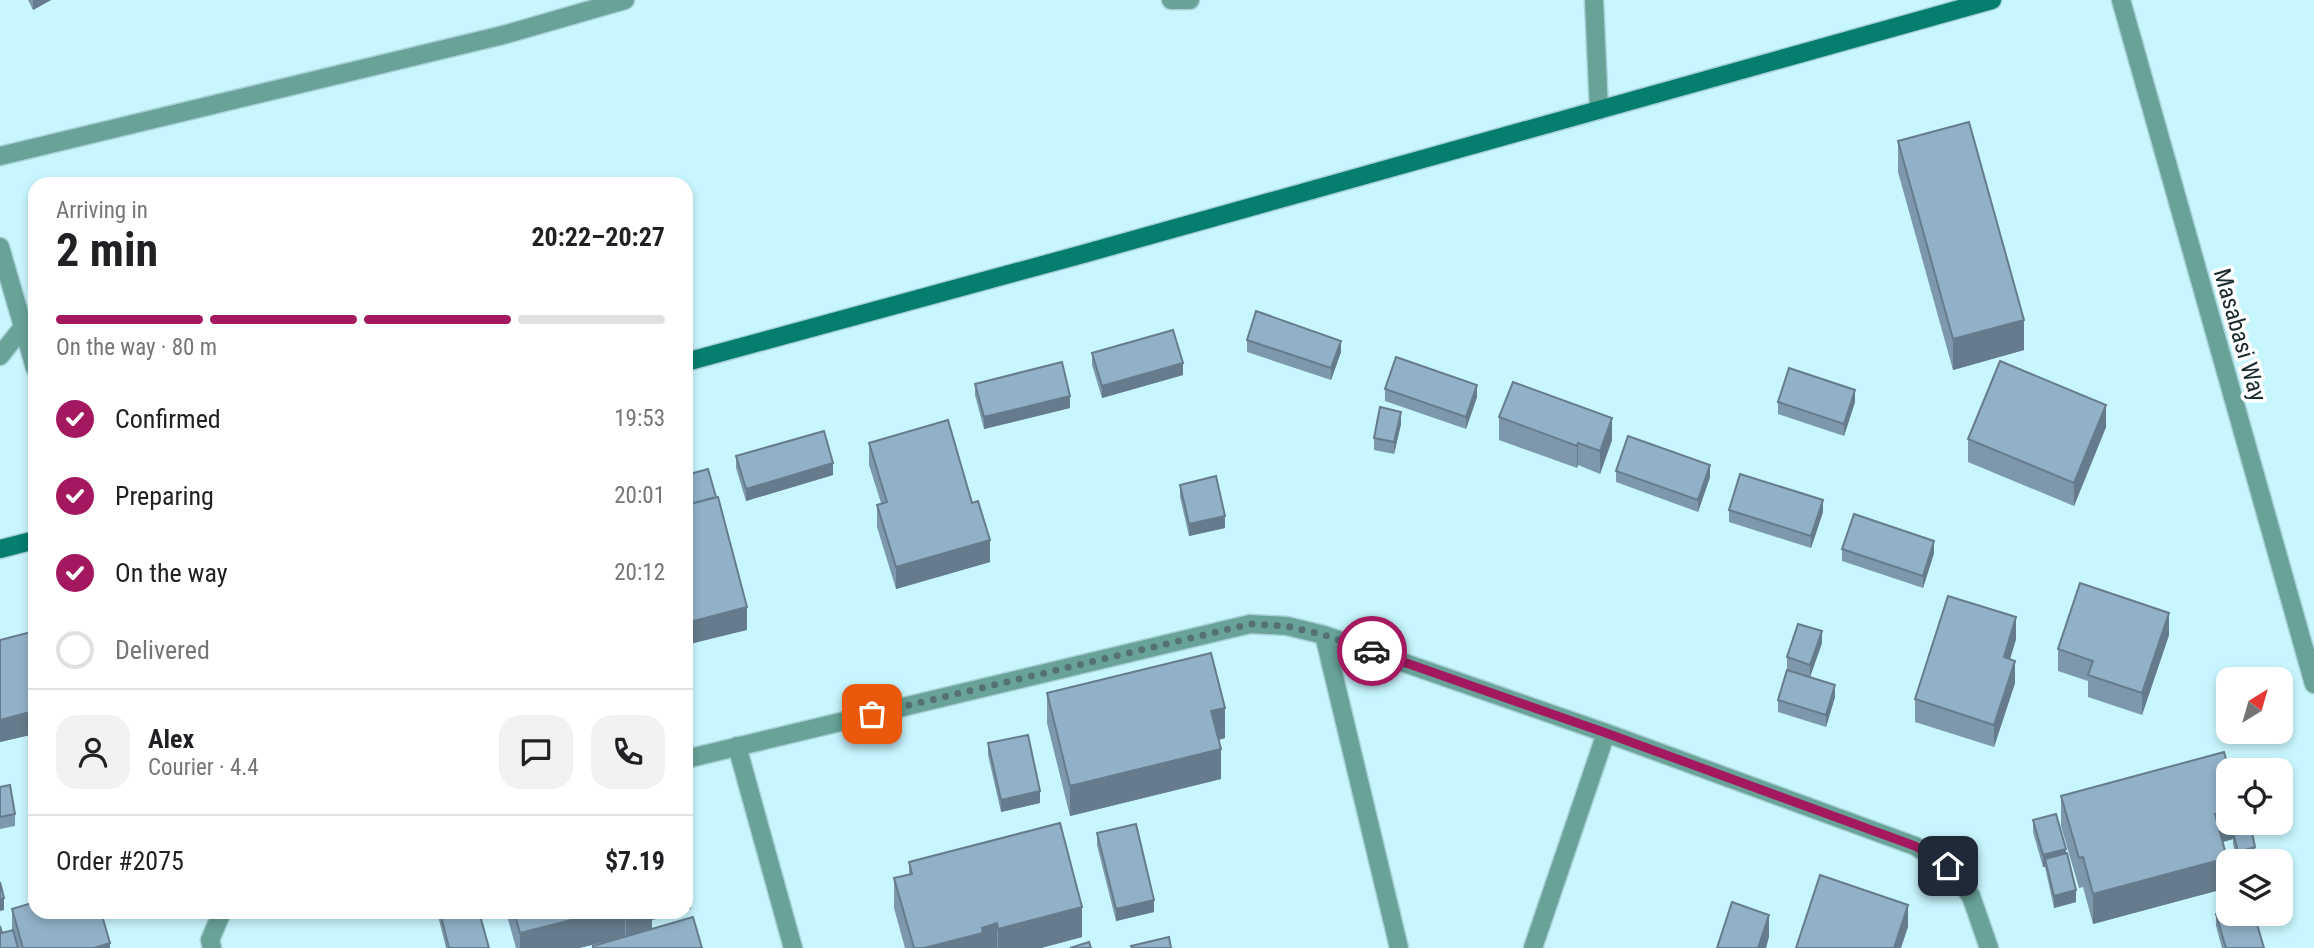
<!DOCTYPE html>
<html lang="en">
<head>
<meta charset="utf-8">
<style>
  :root { --surface:#fff; --page:#f2f2f2; --text:#202124; --muted:#757577; --line:#e0e0e0; --accent:#a4185f }
  body { margin:0; font-family:"Roboto Condensed",sans-serif; background:var(--page); color:var(--text); height:100vh; display:flex; flex-direction:column; font-size:26px; white-space:nowrap }
  * { box-sizing:border-box; margin:0 }
  p { font-size:23px; color:var(--muted) }
  .icon { flex:none; width:38px; height:38px; fill:none; stroke:currentColor; stroke-width:2; stroke-linecap:round; stroke-linejoin:round }
  .map { position:relative; flex:1; overflow:hidden }
  .panel { position:absolute; left:28px; top:177px; width:665px; height:742px; display:flex; flex-direction:column; background:var(--surface); border-radius:21px; box-shadow:0 4px 10px #0003 }
  .panel>* { flex:none }
  .needle { width:46px; rotate:37deg }
  .buttons { position:absolute; left:2216px; top:667px; display:grid; gap:14px }
  .buttons a { display:grid; place-items:center; width:77px; height:77px; border-radius:14px; background:var(--surface); box-shadow:0 4px 10px #0003; font-size:35px }
  .pin { position:absolute; display:grid; place-items:center; width:60px; height:60px; color:#fff; margin:-30px; border-radius:14px; box-shadow:0 4px 10px #0006 }
  .courier { position:absolute; display:grid; place-items:center; width:70px; height:70px; margin:-35px; border:5px solid #a4185f; border-radius:50%; background:#fff; color:#222; box-shadow:0 2px 9px #0007 }
  .head em { font-style:normal; font-weight:700 }
  .head div { display:flex; flex-direction:column-reverse }
  .head { display:flex; align-items:center; justify-content:space-between; height:119px; padding:0 28px }
  h1 { font-size:46px; font-weight:700; line-height:52px }
  .bar { display:grid; grid-template-columns:repeat(4,1fr); gap:10px 7px; align-content:center; height:84px; padding:0 28px }
  .bar i { height:9px; border-radius:5px; background:var(--line) }
  .bar .selected { background:var(--accent) }
  .bar p { grid-column:span 4 }
  .line { display:flex; align-items:center; gap:18px; padding:0 28px; border-top:2px solid var(--line) }
  .line div { flex:1 }
  .round { display:grid; place-items:center; flex:none; width:74px; height:74px; border-radius:21px; background:var(--page) }
  ol { padding:0 28px; list-style:none }
  li { display:flex; align-items:center; gap:21px; height:77px }
  li p { margin-inline-start:auto }
  li .icon { padding:7px; border-radius:50%; background:var(--accent); color:#fff; stroke-width:4 }
  li:last-child { color:var(--muted) }
  li i { width:38px; height:38px; border:4px solid var(--line); border-radius:50% }
  .map>svg:first-child { display:block }
  .lines { fill:none; stroke-linecap:round; stroke-linejoin:round }
  .street-casing { stroke:#a8d1d8; stroke-width:21 }
  .secondary-casing { stroke:#a8d1d8; stroke-width:21 }
  .street { stroke:#69a397; stroke-width:18 }
  .secondary { stroke:#047f6f; stroke-width:18 }
  .wall { fill:#7d98ac }
  .shaded-wall { fill:#667c8c }
  .building { fill:#91b1c8; stroke:#667c8c; stroke-width:2 }
  .done { stroke:#567176; stroke-width:7; stroke-dasharray:0 12.6 }
  .route { stroke:#a4185f; stroke-width:9 }
  .labels { text-anchor:middle; dominant-baseline:central; stroke-width:7; stroke-linejoin:round; paint-order:stroke }
  .street-label { font-size:24px; fill:#182a2d; stroke:#fff }
</style>
</head>
<body>
<div class="map">
<svg width="2314" height="948" viewBox="0 0 2314 948">
  <rect width="100%" height="100%" fill="#c8f6fe"/>
  <g class="lines">
    <defs>
      <path id="street" d="M 1171,0 L 1190,0
        M 1594,0 L 1599,110
        M 2121,0 L 2314,684
        M 0,156 L 503,35 L 625,0
        M 0,247 L 35,368
        M 0,356 L 23,327
        M 1324,635 L 1399,948
        M 737,746 L 793,948
        M 686,759 L 1250,624 L 1287,626 L 1324,635 L 1606,733 L 1915,846 L 1948,866 L 1971,896 L 1989,948
        M 212,948 L 210,940 L 222,912
        M 1533,948 L 1606,733"/>
      <path id="secondary" d="M 686,362 L 1083,254 L 1992,0
        M 0,549 L 35,540"/>
    </defs>
    <use href="#street" class="street-casing"/>
    <use href="#secondary" class="secondary-casing"/>
    <use href="#street" class="street"/>
    <use href="#secondary" class="secondary"/>
  </g>
  <path class="wall" d="M 28,0 L 51,0 L 33,10 Z
    M 1898,141 L 2024,350 L 1953,370 L 1898,172 Z
    M 1247,340 L 1341,352 L 1331,380 L 1247,352 Z
    M 1092,353 L 1183,375 L 1102,398 L 1092,365 Z
    M 975,384 L 1070,408 L 984,429 L 975,395 Z
    M 1385,389 L 1477,397 L 1466,429 L 1385,401 Z
    M 1778,402 L 1855,402 L 1844,436 L 1778,414 Z
    M 1499,417 L 1612,440 L 1600,474 L 1578,465 L 1577,468 L 1499,440 Z
    M 1401,424 L 1394,454 L 1374,450 L 1374,438 Z
    M 2106,427 L 2074,506 L 1968,462 L 1968,439 Z
    M 869,443 L 990,562 L 896,589 L 877,527 L 877,505 L 881,503 L 869,465 Z
    M 736,456 L 833,475 L 746,501 L 736,468 Z
    M 1616,471 L 1710,477 L 1698,512 L 1616,482 Z
    M 1180,485 L 1225,528 L 1189,536 L 1180,497 Z
    M 1729,510 L 1823,512 L 1811,548 L 1729,522 Z
    M 1842,549 L 1934,553 L 1923,588 L 1842,561 Z
    M 35,631 L 32,743 L 30,735 L 0,742 L 0,640 Z
    M 2169,635 L 2142,715 L 2088,697 L 2088,681 L 2058,671 L 2058,649 Z
    M 2016,639 L 2010,659 L 2015,683 L 1994,747 L 1915,722 L 1915,699 Z
    M 1822,643 L 1810,677 L 1787,669 L 1787,657 Z
    M 1047,693 L 1225,738 L 1219,740 L 1221,779 L 1070,816 L 1047,723 Z
    M 1835,697 L 1826,727 L 1778,712 L 1778,700 Z
    M 988,743 L 1040,803 L 1001,812 L 988,755 Z
    M 0,787 L 15,814 L 15,826 L 0,829 Z
    M 2061,796 L 2239,822 L 2239,831 L 2255,859 L 2249,861 L 2237,861 L 2233,844 L 2233,839 L 2223,842 L 2227,888 L 2093,924 L 2083,887 L 2079,888 L 2061,826 Z
    M 2033,820 L 2066,854 L 2076,902 L 2054,908 L 2045,867 L 2043,867 L 2033,832 Z
    M 1097,833 L 1154,912 L 1116,921 L 1097,845 Z
    M 909,862 L 1082,937 L 1041,948 L 905,948 L 894,908 L 894,878 L 909,874 Z
    M 12,909 L 110,948 L 0,948 L 2,933 L 12,930 Z
    M 437,912 L 479,912 L 489,948 L 446,948 Z
    M 506,912 L 682,912 L 652,920 L 652,929 L 702,948 L 593,948 L 593,946 L 625,937 L 579,948 L 516,948 Z
    M 2216,914 L 2264,948 L 2222,948 L 2216,926 Z"/>
  <path class="shaded-wall" d="M 33,0 L 51,0 L 33,10 Z
    M 2024,320 L 2024,350 L 1953,370 L 1953,339 Z
    M 1341,341 L 1341,352 L 1331,380 L 1331,368 Z
    M 1183,363 L 1183,375 L 1102,398 L 1102,386 Z
    M 1477,385 L 1477,397 L 1466,429 L 1466,417 Z
    M 1855,390 L 1855,402 L 1844,436 L 1844,424 Z
    M 1070,396 L 1070,408 L 984,429 L 984,417 Z
    M 2106,405 L 2106,427 L 2074,506 L 2074,483 Z
    M 1401,412 L 1401,424 L 1394,454 L 1394,442 Z
    M 1612,418 L 1612,440 L 1600,474 L 1600,451 Z
    M 1578,443 L 1578,465 L 1577,468 L 1577,446 Z
    M 833,463 L 833,475 L 746,501 L 746,489 Z
    M 1710,465 L 1710,477 L 1698,512 L 1698,500 Z
    M 1823,500 L 1823,512 L 1811,548 L 1811,536 Z
    M 1225,516 L 1225,528 L 1189,536 L 1189,524 Z
    M 990,540 L 990,562 L 896,589 L 896,567 Z
    M 1934,541 L 1934,553 L 1923,588 L 1923,576 Z
    M 747,607 L 747,630 L 686,645 L 686,623 Z
    M 2169,613 L 2169,635 L 2142,715 L 2142,693 Z
    M 2016,617 L 2016,639 L 2004,679 L 2004,657 Z
    M 1822,631 L 1822,643 L 1810,677 L 1810,665 Z
    M 2015,661 L 2015,683 L 1994,747 L 1994,725 Z
    M 1835,685 L 1835,697 L 1826,727 L 1826,715 Z
    M 1225,708 L 1225,738 L 1211,742 L 1211,711 Z
    M 30,712 L 30,735 L 0,742 L 0,720 Z
    M 35,720 L 35,742 L 32,743 L 32,721 Z
    M 1221,749 L 1221,779 L 1070,816 L 1070,786 Z
    M 1040,791 L 1040,803 L 1001,812 L 1001,800 Z
    M 2228,810 L 2228,822 L 2239,822 L 2239,838 L 2233,832 L 2233,839 L 2215,844 L 2215,814 Z
    M 2255,847 L 2255,859 L 2249,861 L 2238,861 L 2238,852 Z
    M 2066,849 L 2066,861 L 2045,859 L 2045,867 L 2043,867 L 2043,855 Z
    M 2227,858 L 2227,888 L 2093,924 L 2093,894 Z
    M 691,879 L 691,909 L 686,911 L 686,880 Z
    M 2076,890 L 2076,902 L 2054,908 L 2054,896 Z
    M 4,898 L 4,910 L 0,911 L 0,899 Z
    M 1154,900 L 1154,912 L 1116,921 L 1116,909 Z
    M 1908,905 L 1908,927 L 1901,948 L 1894,948 Z
    M 1082,907 L 1082,937 L 1041,948 L 998,948 L 998,929 Z
    M 603,912 L 625,912 L 625,937 L 579,948 L 520,948 L 520,933 Z
    M 626,912 L 682,912 L 652,920 L 652,935 L 626,941 Z
    M 1769,915 L 1769,937 L 1766,948 L 1758,948 Z
    M 997,923 L 997,948 L 924,948 L 982,928 Z
    M 110,943 L 110,948 L 94,948 Z"/>
  <path class="building" d="M 1969,122 L 2024,320 L 1953,339 L 1898,141 Z
    M 1256,311 L 1341,341 L 1331,368 L 1247,340 Z
    M 1173,330 L 1183,363 L 1102,386 L 1092,353 Z
    M 1396,357 L 1477,385 L 1466,417 L 1385,389 Z
    M 2000,361 L 2106,405 L 2074,483 L 1968,439 Z
    M 1062,362 L 1070,396 L 984,417 L 975,384 Z
    M 1789,368 L 1855,390 L 1844,424 L 1778,402 Z
    M 1513,382 L 1612,418 L 1600,451 L 1578,443 L 1577,446 L 1499,417 Z
    M 1380,407 L 1401,412 L 1394,442 L 1374,438 Z
    M 948,420 L 972,503 L 978,501 L 990,540 L 896,567 L 877,505 L 887,502 L 869,443 Z
    M 824,431 L 833,463 L 746,489 L 736,456 Z
    M 1628,436 L 1710,465 L 1698,500 L 1616,471 Z
    M 708,469 L 716,497 L 686,505 L 686,475 Z
    M 1740,474 L 1823,500 L 1811,536 L 1729,510 Z
    M 1216,476 L 1225,516 L 1189,524 L 1180,485 Z
    M 718,497 L 747,607 L 686,623 L 686,505 Z
    M 1854,514 L 1934,541 L 1923,576 L 1842,549 Z
    M 2080,583 L 2169,613 L 2142,693 L 2088,675 L 2093,661 L 2058,649 Z
    M 1948,596 L 2016,617 L 2004,657 L 2015,661 L 1994,725 L 1915,699 Z
    M 1798,624 L 1822,631 L 1810,665 L 1787,657 Z
    M 35,631 L 35,720 L 32,721 L 30,712 L 0,720 L 0,640 Z
    M 1211,653 L 1225,708 L 1211,711 L 1221,749 L 1070,786 L 1047,693 Z
    M 1787,670 L 1835,685 L 1826,715 L 1778,700 Z
    M 1028,735 L 1040,791 L 1001,800 L 988,743 Z
    M 2224,752 L 2229,770 L 2228,770 L 2228,810 L 2215,814 L 2227,858 L 2093,894 L 2083,857 L 2079,858 L 2061,796 Z
    M 10,785 L 15,814 L 0,817 L 0,787 Z
    M 2056,814 L 2066,849 L 2043,855 L 2033,820 Z
    M 1060,823 L 1082,907 L 998,929 L 997,923 L 982,928 L 983,933 L 924,948 L 914,948 L 894,878 L 912,874 L 909,862 Z
    M 1136,824 L 1154,900 L 1116,909 L 1097,833 Z
    M 2251,828 L 2255,847 L 2238,852 L 2233,832 Z
    M 2067,853 L 2076,890 L 2054,896 L 2045,859 Z
    M 686,858 L 691,879 L 686,880 Z
    M 1820,875 L 1908,905 L 1894,948 L 1796,948 Z
    M 0,882 L 4,898 L 0,899 Z
    M 35,902 L 35,912 L 101,912 L 110,943 L 94,948 L 23,948 L 12,909 Z
    M 1732,902 L 1769,915 L 1758,948 L 1717,948 Z
    M 2228,911 L 2228,914 L 2254,914 L 2264,948 L 2226,948 L 2216,914 Z
    M 440,912 L 479,912 L 489,948 L 449,948 Z
    M 514,912 L 603,912 L 520,933 Z
    M 693,917 L 702,948 L 593,948 L 593,946 Z
    M 0,926 L 2,933 L 13,930 L 18,948 L 0,948 Z
    M 1169,937 L 1171,948 L 1132,948 L 1131,946 Z
    M 1089,942 L 1091,948 L 1070,948 Z"/>
  <g class="lines">
    <path class="done" d="M 872,714 L 1250,624 L 1287,626 L 1324,635 L 1372,651"/>
    <path class="route" d="M 1372,651 L 1606,733 L 1915,846 L 1948,866"/>
  </g>
  <g class="labels">
    <g class="street-label">
      <text transform="translate(2240 335) rotate(74)">Masabasi Way</text>
    </g>
  </g>
</svg>
<div class="buttons">
<a><svg class="needle" viewBox="-14 -14 28 28"><path d="M0-13l5 13h-10z" fill="#e53935"/><path d="M0 13l5-13h-10z" fill="#757577"/></svg></a>
<a><svg class="icon" aria-label="locate" viewBox="0 0 24 24"><circle cx="12" cy="12" r="6"/><path d="M12 2v4M12 18v4M2 12h4M18 12h4"/></svg></a>
<a><svg class="icon" aria-label="layers" viewBox="0 0 24 24"><path d="M12 4l9 5-9 5-9-5zM3 14l9 5 9-5"/></svg></a>
</div>
<div class="pin" style="left:872px;top:714px;background:#ea580c"><svg class="icon" aria-label="bag" viewBox="0 0 24 24"><path d="M5 8h14l-1 12H6zM9 8a3 3 0 0 1 6 0"/></svg></div>
<div class="pin" style="left:1948px;top:866px;background:#1f2937"><svg class="icon" aria-label="home" viewBox="0 0 24 24"><path d="M3 11l9-7 9 7M6 9v11h12V9"/></svg></div>
<div class="courier" style="left:1372px;top:651px"><svg class="icon" aria-label="car" viewBox="0 0 24 24"><path d="M5 17H2v-5l4-1 3-4h7l3 4 3 1v5h-3M9 17h6M6 11h13"/><circle cx="7" cy="17" r="2"/><circle cx="17" cy="17" r="2"/></svg></div>
<section class="panel">
<div class="head"><div><h1>2 min</h1><p>Arriving in</p></div><em>20:22–20:27</em></div>
<div class="bar"><i class="selected"></i><i class="selected"></i><i class="selected"></i><i></i><p>On the way · 80 m</p></div>
<ol>
<li><svg class="icon" aria-label="check" viewBox="0 0 24 24"><path d="M5 12l5 5 9-10"/></svg>Confirmed<p>19:53</p></li>
<li><svg class="icon" aria-label="check" viewBox="0 0 24 24"><path d="M5 12l5 5 9-10"/></svg>Preparing<p>20:01</p></li>
<li><svg class="icon" aria-label="check" viewBox="0 0 24 24"><path d="M5 12l5 5 9-10"/></svg>On the way<p>20:12</p></li>
<li><i></i>Delivered</li>
</ol>
<div class="line" style="height:126px"><a class="round"><svg class="icon" aria-label="person" viewBox="0 0 24 24"><circle cx="12" cy="8" r="4"/><path d="M4 21q1-7 8-7t8 7"/></svg></a><div><b>Alex</b><p>Courier · 4.4</p></div><a class="round"><svg class="icon" aria-label="chat" viewBox="0 0 24 24"><path d="M4 5h16v11H9l-5 4z"/></svg></a><a class="round"><svg class="icon" aria-label="phone" viewBox="0 0 24 24"><path d="M5 4h4l2 5-3 2q2 4 5 5l2-3 5 2v4C11 20 4 13 5 4z"/></svg></a></div>
<div class="line" style="height:91px"><div>Order #2075</div><b>$7.19</b></div>
</section>
</div>
</body>
</html>
